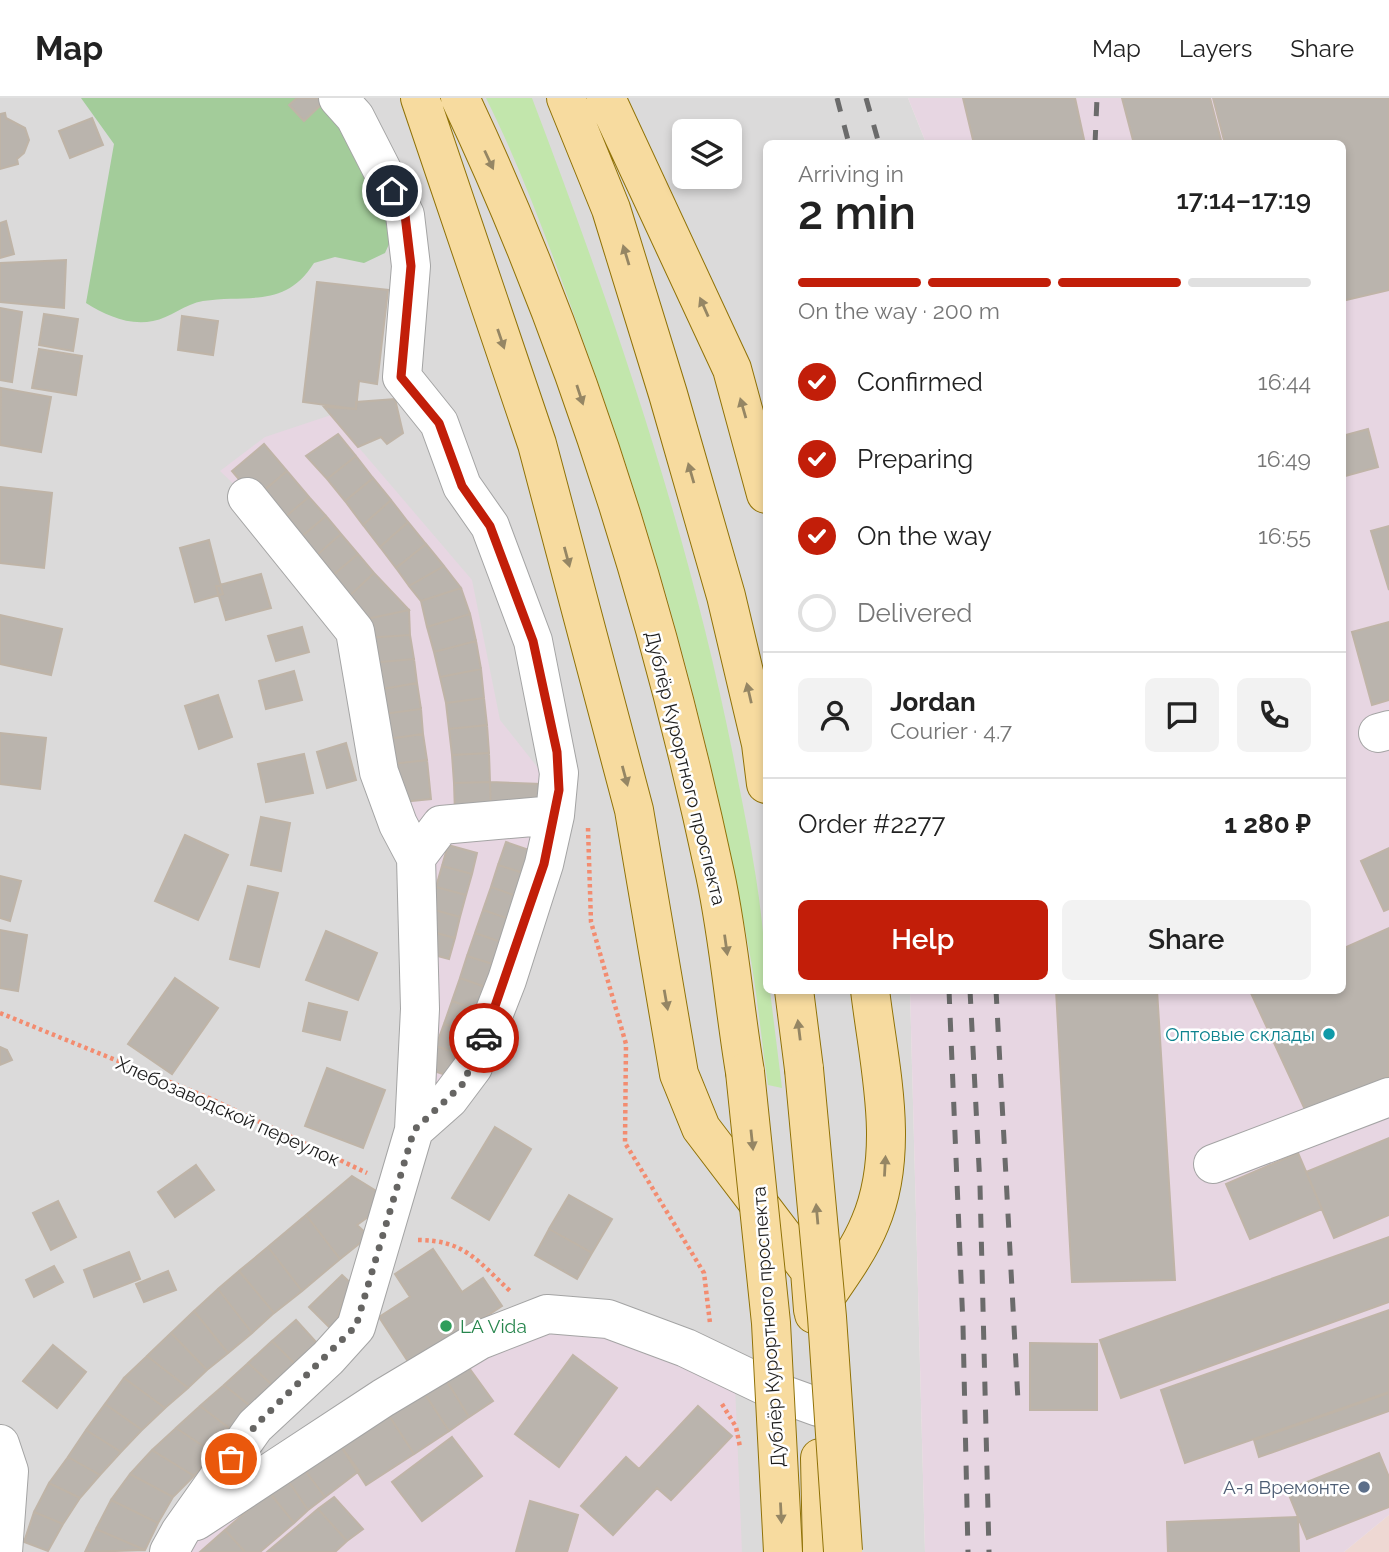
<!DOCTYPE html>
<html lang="en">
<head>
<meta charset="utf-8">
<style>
  :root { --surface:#fff; --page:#f2f2f2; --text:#222; --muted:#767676; --line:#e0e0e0; --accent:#c21e09 }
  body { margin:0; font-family:Raleway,sans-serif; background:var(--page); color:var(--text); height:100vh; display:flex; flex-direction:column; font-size:26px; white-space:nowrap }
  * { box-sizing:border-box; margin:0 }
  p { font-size:23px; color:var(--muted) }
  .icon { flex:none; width:38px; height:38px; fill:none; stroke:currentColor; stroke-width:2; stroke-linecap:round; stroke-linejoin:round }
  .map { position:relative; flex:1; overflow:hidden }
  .details { position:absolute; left:763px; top:42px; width:583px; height:854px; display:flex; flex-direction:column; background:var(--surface); border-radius:10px; box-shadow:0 4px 10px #0003 }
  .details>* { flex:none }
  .fabs { position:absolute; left:672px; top:21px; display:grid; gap:14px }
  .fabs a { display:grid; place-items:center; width:70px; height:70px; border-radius:10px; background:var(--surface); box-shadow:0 4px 10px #0003; font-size:35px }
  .pin { position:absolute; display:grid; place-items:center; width:60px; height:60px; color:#fff; margin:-30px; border:4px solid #fff; border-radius:50%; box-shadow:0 2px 7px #0007 }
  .courier { position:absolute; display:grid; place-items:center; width:70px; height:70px; margin:-35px; border:5px solid #c21e09; border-radius:50%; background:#fff; color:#222; box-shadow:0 2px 9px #0007 }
  .summary em { font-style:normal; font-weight:600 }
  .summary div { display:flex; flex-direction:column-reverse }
  .summary { display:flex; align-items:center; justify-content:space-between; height:119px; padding:0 35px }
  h1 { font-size:46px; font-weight:600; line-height:52px }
  .bar { display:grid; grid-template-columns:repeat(4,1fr); gap:10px 7px; align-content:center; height:84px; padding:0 35px }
  .bar i { height:9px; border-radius:5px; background:var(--line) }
  .bar .on { background:var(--accent) }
  .bar p { grid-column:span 4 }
  .line { display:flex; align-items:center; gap:18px; padding:0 35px; border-top:2px solid var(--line) }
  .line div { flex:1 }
  .round { display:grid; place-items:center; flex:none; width:74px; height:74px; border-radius:10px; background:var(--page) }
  ol { padding:0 35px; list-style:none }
  li { display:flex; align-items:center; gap:21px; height:77px }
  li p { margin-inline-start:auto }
  li .icon { padding:7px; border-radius:50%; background:var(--accent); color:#fff; stroke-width:4 }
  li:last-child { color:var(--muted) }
  li i { width:38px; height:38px; border:4px solid var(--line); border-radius:50% }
  .button { display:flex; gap:14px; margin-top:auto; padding:14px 35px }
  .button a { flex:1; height:80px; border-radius:10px; background:var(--accent); color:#fff; font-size:28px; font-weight:600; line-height:80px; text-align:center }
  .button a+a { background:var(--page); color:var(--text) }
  header { display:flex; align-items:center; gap:42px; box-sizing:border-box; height:98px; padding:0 35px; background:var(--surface); border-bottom:2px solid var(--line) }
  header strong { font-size:33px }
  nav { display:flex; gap:38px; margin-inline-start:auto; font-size:24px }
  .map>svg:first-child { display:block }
  .residential { fill:#dbdada; fill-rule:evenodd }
  .commercial { fill:#eed8d3 }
  .industrial { fill:#e7d6e2 }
  .grass { fill:#c2e6ac }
  .forest { fill:#a3cc9a }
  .building { fill:#bab4ad; stroke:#bfb4a7; stroke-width:2 }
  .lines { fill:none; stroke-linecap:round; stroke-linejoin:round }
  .minor-casing { stroke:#a4a4a4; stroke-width:40 }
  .major-casing { stroke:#907207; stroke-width:40 }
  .path { stroke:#f38c70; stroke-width:4.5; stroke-dasharray:3.5 3.5; stroke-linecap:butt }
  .minor { stroke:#fff; stroke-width:38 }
  .major { stroke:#f7db9f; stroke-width:38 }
  .rail { stroke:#6b6b6b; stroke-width:5; stroke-dasharray:14 14; stroke-linecap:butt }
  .major-bridge-casing { stroke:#907207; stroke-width:40; stroke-linecap:butt }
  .major-bridge { stroke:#f7db9f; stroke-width:38 }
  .oneway { fill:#958664 }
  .done { stroke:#666563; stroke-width:7; stroke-dasharray:0 12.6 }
  .route { stroke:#c21e09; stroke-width:9 }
  .culture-dot { fill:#0f9aa8; stroke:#fff; stroke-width:2.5 }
  .leisure-dot { fill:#2e9e5b; stroke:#fff; stroke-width:2.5 }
  .service-dot { fill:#5c6f8a; stroke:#fff; stroke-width:2.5 }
  .labels { text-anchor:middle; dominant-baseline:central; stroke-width:5; stroke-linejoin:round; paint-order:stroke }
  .street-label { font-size:19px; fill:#1d1d1d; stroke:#fff }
  .culture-label { font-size:19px; fill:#0d838f; stroke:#fff; text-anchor:end }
  .leisure-label { font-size:19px; fill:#27864d; stroke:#fff; text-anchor:start }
  .service-label { font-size:19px; fill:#4e5e75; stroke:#fff; text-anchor:end }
</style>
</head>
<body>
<header>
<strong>Map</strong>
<nav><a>Map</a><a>Layers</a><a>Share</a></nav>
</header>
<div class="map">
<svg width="1389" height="1454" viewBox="0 0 1389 1454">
  <rect width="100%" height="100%" fill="#eeece4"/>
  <path class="residential" d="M 0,0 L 908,0 L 926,45 L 766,46 L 766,892 L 910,893 L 925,1454 L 0,1454 ZM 684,33 L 730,33 L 730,79 L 684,79 Z"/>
  <path class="commercial" d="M 1389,1417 L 1389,1454 L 1344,1454 Z"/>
  <path class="industrial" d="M 908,0 L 1389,0 L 1389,1417 L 1344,1454 L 925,1454 L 910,893 L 1342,892 L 1342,46 L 926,45 Z
    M 331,317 L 472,482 L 500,622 L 550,685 L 468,996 L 423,979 L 400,715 L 363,544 L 247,399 L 220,373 L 265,339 Z
    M 604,1225 L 735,1287 L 742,1454 L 178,1454 L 481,1247 Z"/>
  <path class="grass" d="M 486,0 L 532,0 C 614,215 688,432 733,657 C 748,734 766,814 766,892 L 770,893 L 782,990 L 768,987 C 761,940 757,892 748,846 C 711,641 655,440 584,245 C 555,163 525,78 486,0 Z"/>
  <path class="forest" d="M 81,0 L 321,0 L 344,23 L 394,135 L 385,155 L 364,165 L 335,159 L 314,165 C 285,211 248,196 203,203 C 185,206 170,220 153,223 C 129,228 105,217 86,205 L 114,46 Z"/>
  <path class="building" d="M 297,0 L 319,0 L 323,5 L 304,23 L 289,7 Z
    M 963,0 L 1075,0 L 1085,46 L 974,46 Z
    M 1122,0 L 1210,0 L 1222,46 L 1134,46 Z
    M 1213,0 L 1389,0 L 1389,192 L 1342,203 L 1342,46 L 1225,46 Z
    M 5,15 L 6,20 L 25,30 L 29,42 L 24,55 L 17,61 L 18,66 L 0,71 L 0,16 Z
    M 92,20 L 103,47 L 70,60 L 59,33 Z
    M 6,123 L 14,156 L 0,160 L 0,125 Z
    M 66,162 L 64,210 L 0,204 L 0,165 Z
    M 317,184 L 388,192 L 377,286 L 359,283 L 356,311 L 303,304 Z
    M 0,210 L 22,214 L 12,284 L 0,282 Z
    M 44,216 L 78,221 L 73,253 L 39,247 Z
    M 182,218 L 218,223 L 213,257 L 178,252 Z
    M 39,251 L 82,258 L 76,297 L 32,290 Z
    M 1,290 L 51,299 L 41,354 L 0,347 Z
    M 395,301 L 403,335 L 387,346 L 381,339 L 358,349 L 324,309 L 356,311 L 356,304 Z
    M 1368,331 L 1378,369 L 1342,379 L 1342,338 Z
    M 338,336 L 356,358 L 327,381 L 306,358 Z
    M 264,346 L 287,373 L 255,400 L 232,373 Z
    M 356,358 L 373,380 L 345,403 L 327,381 Z
    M 287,373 L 309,399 L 278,425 L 255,400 Z
    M 373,380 L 391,402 L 363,427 L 345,403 Z
    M 0,389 L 52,395 L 44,470 L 0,465 Z
    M 309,399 L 326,418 L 294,445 L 278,425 Z
    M 391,402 L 408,424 L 380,449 L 363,427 Z
    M 326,418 L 341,436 L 309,464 L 294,445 Z
    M 408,424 L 426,446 L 396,470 L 380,449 Z
    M 1389,428 L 1389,492 L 1371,433 Z
    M 341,436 L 358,456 L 326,483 L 309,464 Z
    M 209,442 L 223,496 L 195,504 L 180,450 Z
    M 426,446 L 444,468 L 409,488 L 396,470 Z
    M 358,456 L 374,475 L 344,503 L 326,483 Z
    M 444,468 L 461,490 L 421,503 L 409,488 Z
    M 374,475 L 409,512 L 362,522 L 344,503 Z
    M 261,476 L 271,510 L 226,522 L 216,488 Z
    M 461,490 L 470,516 L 427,529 L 421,503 Z
    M 409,512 L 410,537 L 365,540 L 362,522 Z
    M 470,516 L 476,543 L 434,554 L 427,529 Z
    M 0,517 L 62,531 L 51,577 L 0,566 Z
    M 1389,524 L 1389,602 L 1372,607 L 1352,534 Z
    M 302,529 L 309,554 L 276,563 L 268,538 Z
    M 410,537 L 414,561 L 370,565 L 365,540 Z
    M 476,543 L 481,571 L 440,579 L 434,554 Z
    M 414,561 L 417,585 L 377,592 L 370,565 Z
    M 481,571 L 484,600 L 446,605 L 440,579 Z
    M 294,573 L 302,602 L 266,611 L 259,583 Z
    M 417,585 L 421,611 L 383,616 L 377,592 Z
    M 218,597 L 232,639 L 199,651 L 185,608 Z
    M 484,600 L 487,627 L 449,631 L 446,605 Z
    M 421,611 L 423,636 L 388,641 L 383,616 Z
    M 487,627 L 489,655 L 452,657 L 449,631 Z
    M 0,635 L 46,640 L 40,691 L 0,686 Z
    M 423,636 L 427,662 L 392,666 L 388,641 Z
    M 346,645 L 356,682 L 327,690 L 317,654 Z
    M 489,655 L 490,684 L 454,685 L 452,657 Z
    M 304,656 L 313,695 L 266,704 L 258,666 Z
    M 427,662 L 431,701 L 402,704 L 392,666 Z
    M 490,684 L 491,714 L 455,715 L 454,685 Z
    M 490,684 L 541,686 L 540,715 L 491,714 Z
    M 261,719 L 290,725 L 281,773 L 251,767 Z
    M 185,737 L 228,757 L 198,822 L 155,803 Z
    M 506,744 L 538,755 L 530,777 L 498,767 Z
    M 448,747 L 477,755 L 472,776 L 442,768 Z
    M 1389,750 L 1389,811 L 1384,813 L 1361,763 Z
    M 498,767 L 530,777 L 522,800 L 491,789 Z
    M 442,768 L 472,776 L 466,797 L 436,789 Z
    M 0,778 L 21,783 L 10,823 L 0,820 Z
    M 248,788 L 278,795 L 259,869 L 230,861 Z
    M 436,789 L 466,797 L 460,819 L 431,811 Z
    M 491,789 L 522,800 L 515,823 L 483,812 Z
    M 431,811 L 460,819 L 455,840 L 425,832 Z
    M 483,812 L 515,823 L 507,846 L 475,835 Z
    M 1389,830 L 1389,978 L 1307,1016 L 1250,893 L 1342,892 L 1342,851 Z
    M 0,832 L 27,837 L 18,893 L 0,890 Z
    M 425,832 L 455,840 L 449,861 L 419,853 Z
    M 326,833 L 377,855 L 358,902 L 306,882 Z
    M 475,835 L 507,846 L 499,868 L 467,858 Z
    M 467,858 L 499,868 L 491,891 L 460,880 Z
    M 175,880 L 218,910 L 172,976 L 128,946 Z
    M 460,880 L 491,891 L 483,914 L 452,903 Z
    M 1056,892 L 1157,892 L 1175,1182 L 1072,1184 Z
    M 452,903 L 483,914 L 476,936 L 444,926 Z
    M 309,905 L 347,914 L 340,942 L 303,933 Z
    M 444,926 L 476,936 L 468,959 L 436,948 Z
    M 436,948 L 468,959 L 460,982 L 428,971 Z
    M 0,949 L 7,952 L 12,962 L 0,967 Z
    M 327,970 L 385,992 L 363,1050 L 305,1028 Z
    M 495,1029 L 531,1051 L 489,1122 L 452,1100 Z
    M 1389,1040 L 1389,1117 L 1334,1140 L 1306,1074 Z
    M 1298,1055 L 1322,1111 L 1250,1141 L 1226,1086 Z
    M 196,1067 L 214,1092 L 175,1119 L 158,1094 Z
    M 352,1078 L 391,1102 L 357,1127 L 369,1138 L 340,1161 L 306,1117 Z
    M 569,1097 L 612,1121 L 592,1155 L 549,1131 Z
    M 58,1103 L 76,1139 L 51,1152 L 33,1115 Z
    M 306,1117 L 340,1161 L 302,1193 L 268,1149 Z
    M 549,1131 L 592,1155 L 577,1181 L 535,1157 Z
    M 1389,1139 L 1389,1204 L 1121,1300 L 1100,1242 Z
    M 268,1149 L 302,1193 L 274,1215 L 239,1173 Z
    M 433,1151 L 462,1194 L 483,1180 L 502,1208 L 411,1268 L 379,1219 L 410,1199 L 395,1176 Z
    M 129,1154 L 140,1181 L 94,1199 L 84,1172 Z
    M 54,1168 L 63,1184 L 34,1199 L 26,1182 Z
    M 168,1173 L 176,1192 L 144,1204 L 136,1186 Z
    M 239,1173 L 274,1215 L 252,1235 L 218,1191 Z
    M 342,1177 L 354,1188 L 344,1201 L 333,1233 L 309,1209 Z
    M 218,1191 L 252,1235 L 228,1255 L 194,1213 Z
    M 1389,1212 L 1389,1294 L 1185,1365 L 1161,1292 Z
    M 194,1213 L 228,1255 L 207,1272 L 171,1235 Z
    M 296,1222 L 325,1254 L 303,1274 L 272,1243 Z
    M 171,1235 L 207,1272 L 188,1290 L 147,1258 Z
    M 272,1243 L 303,1274 L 281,1295 L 248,1265 Z
    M 1030,1245 L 1097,1246 L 1097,1312 L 1030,1312 Z
    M 53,1247 L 86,1274 L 57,1310 L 23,1283 Z
    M 573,1257 L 617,1290 L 559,1369 L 515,1336 Z
    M 147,1258 L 188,1290 L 165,1310 L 124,1280 Z
    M 248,1265 L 281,1295 L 259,1315 L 224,1287 Z
    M 467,1267 L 493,1303 L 469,1319 L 445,1280 Z
    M 124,1280 L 165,1310 L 142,1332 L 105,1306 Z
    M 445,1280 L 469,1319 L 449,1333 L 423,1293 Z
    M 224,1287 L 259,1315 L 237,1336 L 200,1308 Z
    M 423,1293 L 449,1333 L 414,1356 L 388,1316 Z
    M 1389,1295 L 1389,1313 L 1259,1359 L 1254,1342 Z
    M 105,1306 L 142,1332 L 121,1354 L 86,1332 Z
    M 200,1308 L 237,1336 L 215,1356 L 176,1330 Z
    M 698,1308 L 732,1338 L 671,1402 L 657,1390 L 613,1437 L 581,1408 L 626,1359 L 639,1371 Z
    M 388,1316 L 414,1356 L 366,1387 L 340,1347 Z
    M 176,1330 L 215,1356 L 194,1378 L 152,1352 Z
    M 86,1332 L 121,1354 L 100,1377 L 68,1359 Z
    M 452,1339 L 482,1378 L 422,1423 L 392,1384 Z
    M 340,1347 L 359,1373 L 325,1399 L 304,1371 Z
    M 152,1352 L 194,1378 L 173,1399 L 130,1376 Z
    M 1379,1355 L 1389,1379 L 1389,1409 L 1307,1441 L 1287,1392 Z
    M 68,1359 L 100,1377 L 80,1400 L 49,1385 Z
    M 304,1371 L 325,1399 L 308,1412 L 287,1381 Z
    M 130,1376 L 173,1399 L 158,1425 L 111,1402 Z
    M 287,1381 L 308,1412 L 294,1425 L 269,1394 Z
    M 49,1385 L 80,1400 L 63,1426 L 34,1414 Z
    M 269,1394 L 294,1425 L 260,1454 L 245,1454 L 225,1432 Z
    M 334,1399 L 363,1431 L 347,1443 L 318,1411 Z
    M 111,1402 L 158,1425 L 145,1452 L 96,1431 Z
    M 530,1403 L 578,1417 L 567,1454 L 516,1454 Z
    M 318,1411 L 347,1443 L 335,1454 L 267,1454 Z
    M 34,1414 L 63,1426 L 48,1453 L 24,1444 Z
    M 1298,1419 L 1299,1454 L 1168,1454 L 1167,1424 Z
    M 96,1431 L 145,1452 L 85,1454 Z
    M 225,1432 L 245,1454 L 200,1454 Z"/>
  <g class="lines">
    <defs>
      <path id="minor" d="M 338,0 L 355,19 L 405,117 L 411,168 L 402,279 L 439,325 L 462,388 L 490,428 L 533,543 L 559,675 L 555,717 L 544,766 L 507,882 L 473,969 L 449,1001 L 414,1032
        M 1378,635 L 1389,632
        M 416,760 L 441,727 L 555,717
        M 1213,1066 L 1389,999
        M 0,1346 L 9,1373 L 3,1454
        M 196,1423 L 383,1300 L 480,1242 L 547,1216 L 608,1221 L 686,1250 L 782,1296 L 818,1309
        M 169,1454 L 180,1434 L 255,1328 L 328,1260 L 356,1229 L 414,1032 L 420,911 L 416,760 L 398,726 L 379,674 L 355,533 L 247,399"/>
      <path id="major" d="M 420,0 L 537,346 L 634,712 L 679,976 L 701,1030 L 810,1173 L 813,1212
        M 460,0 C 576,246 658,510 715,776 C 729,841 734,908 745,974
        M 566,0 L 611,111 L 668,296 L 726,498 L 761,646 L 766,686
        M 606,0 L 732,271 L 766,396
        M 794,892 L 804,971
        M 814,1216 C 833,1187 857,1157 870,1125 C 901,1052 879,968 870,892
        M 820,1360 L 822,1454"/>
    </defs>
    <use href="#minor" class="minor-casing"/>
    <use href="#major" class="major-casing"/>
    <path class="path" d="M 588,730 L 591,824 L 626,946 L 625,1045 L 704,1175 L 710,1225
      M 0,915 L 209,1000 L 367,1075
      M 418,1142 C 464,1142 478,1163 510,1193
      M 722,1306 L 736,1329 L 740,1349"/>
    <use href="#minor" class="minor"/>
    <use href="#major" class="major"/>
    <path class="rail" d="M 837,0 L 849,46
      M 866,0 L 879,46
      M 1095,46 L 1097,0
      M 949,892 L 963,1228 L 968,1454
      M 970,892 L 980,1088 L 989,1454
      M 996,892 L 1018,1303"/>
    <defs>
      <path id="major-bridge" d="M 804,971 L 827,1219 L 843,1453
        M 745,974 L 771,1225 L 783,1454"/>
    </defs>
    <use href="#major-bridge" class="major-bridge-casing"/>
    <use href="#major-bridge" class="major-bridge"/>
  </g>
  <defs><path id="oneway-solid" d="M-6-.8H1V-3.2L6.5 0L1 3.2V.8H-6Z" transform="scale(1.75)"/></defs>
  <g class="oneway">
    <use href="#oneway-solid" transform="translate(489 62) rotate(65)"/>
    <use href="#oneway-solid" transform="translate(626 157) rotate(-107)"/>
    <use href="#oneway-solid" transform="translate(704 209) rotate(-114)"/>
    <use href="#oneway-solid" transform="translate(501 241) rotate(71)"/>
    <use href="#oneway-solid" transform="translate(580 297) rotate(72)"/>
    <use href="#oneway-solid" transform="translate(743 310) rotate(-106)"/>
    <use href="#oneway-solid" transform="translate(691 375) rotate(-106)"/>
    <use href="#oneway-solid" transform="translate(567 459) rotate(75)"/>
    <use href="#oneway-solid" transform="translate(749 595) rotate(-103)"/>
    <use href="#oneway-solid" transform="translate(625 678) rotate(75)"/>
    <use href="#oneway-solid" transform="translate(726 847) rotate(82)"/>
    <use href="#oneway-solid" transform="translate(666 902) rotate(80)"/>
    <use href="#oneway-solid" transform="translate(799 932) rotate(-97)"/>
    <use href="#oneway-solid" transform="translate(752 1042) rotate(84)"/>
    <use href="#oneway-solid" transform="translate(885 1068) rotate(-87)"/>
    <use href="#oneway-solid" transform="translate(817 1116) rotate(-95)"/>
    <use href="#oneway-solid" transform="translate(781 1415) rotate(87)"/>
  </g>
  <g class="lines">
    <path class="done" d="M 231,1361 L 255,1328 L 356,1228 L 414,1032 L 462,987 L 484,940"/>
    <path class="route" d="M 392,93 L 405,117 L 411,168 L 401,279 L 439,325 L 462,388 L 490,428 L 533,543 L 557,654 L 559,692 L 544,766 L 484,940"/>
  </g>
  <circle class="culture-dot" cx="1329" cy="936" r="7"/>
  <circle class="leisure-dot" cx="446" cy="1228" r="7"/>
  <circle class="service-dot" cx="1364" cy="1389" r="7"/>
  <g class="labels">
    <g class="street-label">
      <text transform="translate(686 670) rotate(76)">Дублёр Курортного проспекта</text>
      <text transform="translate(228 1013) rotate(24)">Хлебозаводской переулок</text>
      <text transform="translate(768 1229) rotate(-94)">Дублёр Курортного проспекта</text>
    </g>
    <g class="culture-label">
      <text x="1315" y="936">Оптовые склады</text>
    </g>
    <g class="leisure-label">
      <text x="460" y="1228">LA Vida</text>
    </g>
    <g class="service-label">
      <text x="1350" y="1389">А-я Времонте</text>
    </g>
  </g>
</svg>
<div class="fabs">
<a><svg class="icon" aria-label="layers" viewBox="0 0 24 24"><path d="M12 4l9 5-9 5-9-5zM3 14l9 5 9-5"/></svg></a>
</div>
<div class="pin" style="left:231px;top:1361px;background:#ea580c"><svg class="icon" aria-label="bag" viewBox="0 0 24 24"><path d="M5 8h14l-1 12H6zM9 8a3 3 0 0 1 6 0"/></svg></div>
<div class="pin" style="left:392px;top:93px;background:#1f2937"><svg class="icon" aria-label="home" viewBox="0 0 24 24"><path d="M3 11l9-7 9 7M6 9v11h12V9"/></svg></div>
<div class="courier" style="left:484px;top:940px"><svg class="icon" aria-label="car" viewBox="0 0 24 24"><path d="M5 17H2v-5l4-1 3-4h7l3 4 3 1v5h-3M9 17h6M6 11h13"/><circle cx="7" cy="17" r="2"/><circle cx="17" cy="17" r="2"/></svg></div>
<section class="details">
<div class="summary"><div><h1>2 min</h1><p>Arriving in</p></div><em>17:14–17:19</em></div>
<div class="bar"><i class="on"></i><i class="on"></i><i class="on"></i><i></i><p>On the way · 200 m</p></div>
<ol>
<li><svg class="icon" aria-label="check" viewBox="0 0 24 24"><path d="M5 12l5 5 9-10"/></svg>Confirmed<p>16:44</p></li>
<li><svg class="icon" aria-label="check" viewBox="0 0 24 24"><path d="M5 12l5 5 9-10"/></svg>Preparing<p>16:49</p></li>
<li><svg class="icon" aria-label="check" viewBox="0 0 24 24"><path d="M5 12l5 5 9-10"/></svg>On the way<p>16:55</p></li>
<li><i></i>Delivered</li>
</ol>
<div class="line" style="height:126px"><a class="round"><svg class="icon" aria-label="person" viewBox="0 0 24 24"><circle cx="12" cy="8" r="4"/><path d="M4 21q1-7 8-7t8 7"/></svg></a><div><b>Jordan</b><p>Courier · 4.7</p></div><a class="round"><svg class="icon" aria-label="chat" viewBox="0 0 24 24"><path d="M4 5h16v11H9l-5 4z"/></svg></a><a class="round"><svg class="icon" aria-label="phone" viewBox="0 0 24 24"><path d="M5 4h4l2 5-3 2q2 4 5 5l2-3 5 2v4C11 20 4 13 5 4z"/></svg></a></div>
<div class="line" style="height:91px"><div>Order #2277</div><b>1 280 ₽</b></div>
<div class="button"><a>Help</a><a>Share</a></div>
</section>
</div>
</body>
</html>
